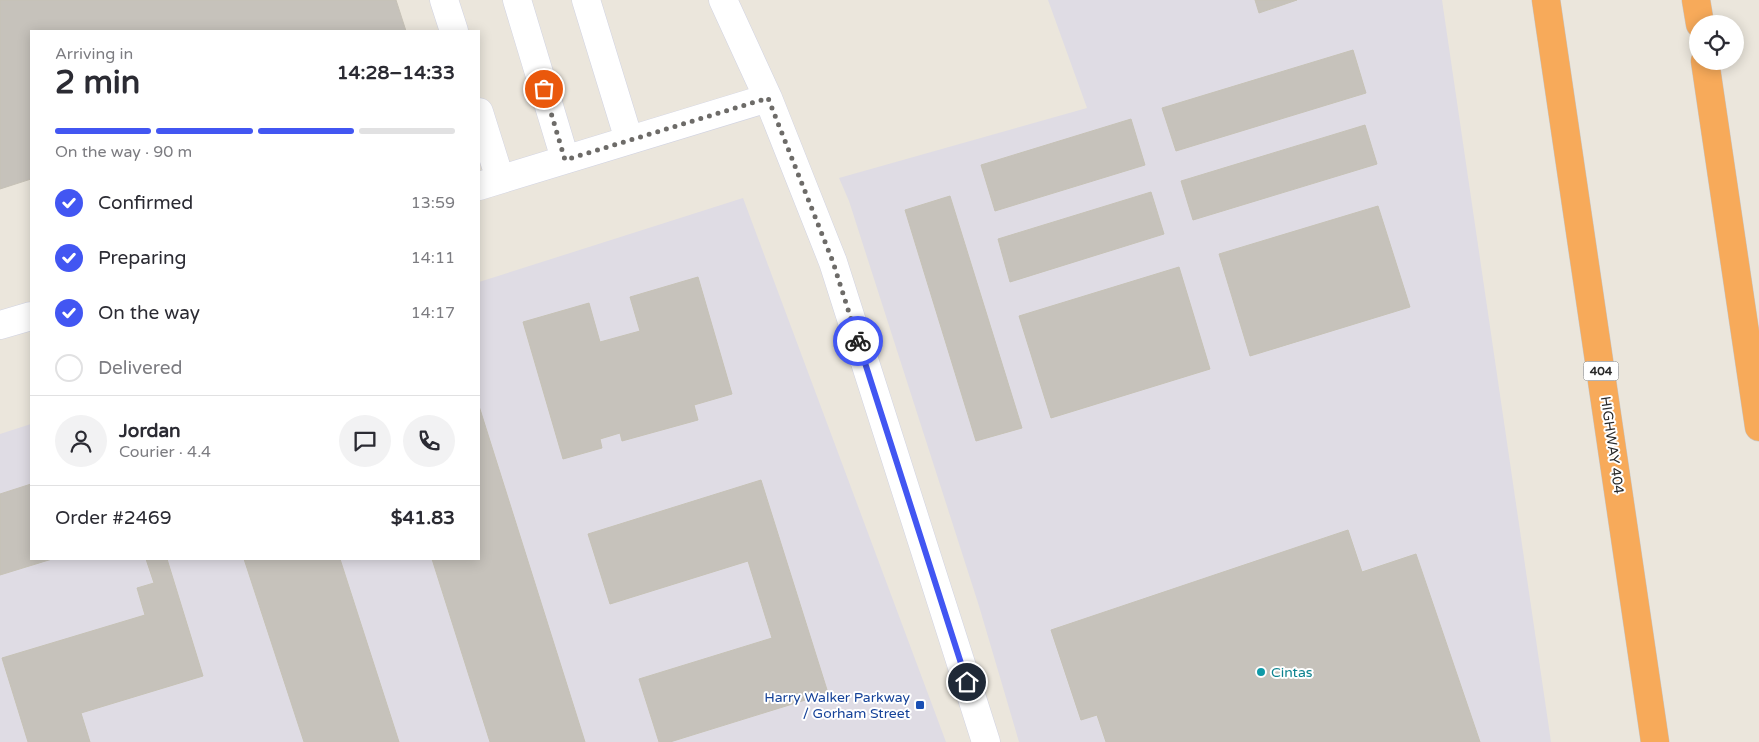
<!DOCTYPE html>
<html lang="en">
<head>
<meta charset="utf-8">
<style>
  :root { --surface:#fff; --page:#f2f2f3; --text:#2b2b33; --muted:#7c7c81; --line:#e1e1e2; --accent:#4256f2 }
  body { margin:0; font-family:"Varela Round",sans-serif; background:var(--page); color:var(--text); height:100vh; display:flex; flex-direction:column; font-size:19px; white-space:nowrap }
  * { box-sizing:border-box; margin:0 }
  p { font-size:16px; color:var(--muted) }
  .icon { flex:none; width:28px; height:28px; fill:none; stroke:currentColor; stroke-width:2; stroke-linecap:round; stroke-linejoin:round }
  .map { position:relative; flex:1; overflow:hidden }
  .panel { position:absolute; left:30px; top:30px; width:450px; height:530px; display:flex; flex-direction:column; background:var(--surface); border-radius:0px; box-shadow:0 2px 12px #0003 }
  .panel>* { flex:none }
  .controls { position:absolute; left:1689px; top:15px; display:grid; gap:10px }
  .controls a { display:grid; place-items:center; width:55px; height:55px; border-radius:50%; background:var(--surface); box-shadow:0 2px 12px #0003; font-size:25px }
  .pin { position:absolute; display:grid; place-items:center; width:42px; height:42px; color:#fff; margin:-21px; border:2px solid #fff; border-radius:50%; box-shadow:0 1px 5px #0007 }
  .courier { position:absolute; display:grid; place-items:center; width:50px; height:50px; margin:-25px; border:4px solid #4256f2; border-radius:50%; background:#fff; color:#222; box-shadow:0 1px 6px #0007 }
  .headline em { font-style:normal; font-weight:700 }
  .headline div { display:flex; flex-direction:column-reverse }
  .headline { display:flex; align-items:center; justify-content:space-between; height:85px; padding:0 25px }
  h1 { font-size:32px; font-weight:700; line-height:38px }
  .bar { display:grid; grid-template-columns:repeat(4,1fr); gap:8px 5px; align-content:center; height:60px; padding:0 25px }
  .bar i { height:6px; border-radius:4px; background:var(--line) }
  .bar .on { background:var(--accent) }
  .bar p { grid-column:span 4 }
  .line { display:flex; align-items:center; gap:12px; padding:0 25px; border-top:1px solid var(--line) }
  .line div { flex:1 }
  .round { display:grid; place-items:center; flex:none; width:52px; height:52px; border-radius:26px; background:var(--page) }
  ol { padding:0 25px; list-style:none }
  li { display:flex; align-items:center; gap:15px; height:55px }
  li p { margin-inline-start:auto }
  li .icon { padding:5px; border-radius:50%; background:var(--accent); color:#fff; stroke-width:4 }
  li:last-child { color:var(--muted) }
  li i { width:28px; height:28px; border:2px solid var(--line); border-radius:50% }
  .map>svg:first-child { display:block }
  .industrial { fill:#dfdce4 }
  .building { fill:#c6c2bb; stroke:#c6c2b6 }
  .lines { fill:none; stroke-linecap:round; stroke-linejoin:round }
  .minor-casing { stroke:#d1d3e2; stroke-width:29 }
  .highway-casing { stroke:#c7c7c7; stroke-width:29 }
  .minor { stroke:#fff; stroke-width:28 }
  .highway { stroke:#f7aa5a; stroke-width:28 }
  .done { stroke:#6d6b68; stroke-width:5; stroke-dasharray:0 9 }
  .route { stroke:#4256f2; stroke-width:6 }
  .culture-dot { fill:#0f9aa8; stroke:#fff; stroke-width:2 }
  .transit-dot { fill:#1a4fb4; stroke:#fff; stroke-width:2 }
  .labels { text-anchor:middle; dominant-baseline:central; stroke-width:4; stroke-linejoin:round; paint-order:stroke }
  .shield { fill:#fff; stroke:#696969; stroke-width:1 }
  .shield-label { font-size:12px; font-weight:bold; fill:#292929 }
  .street-label { font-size:14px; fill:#292929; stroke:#fff }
  .culture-label { font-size:14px; fill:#0d838f; stroke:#fff; text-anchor:start }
  .transit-label { font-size:14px; fill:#164399; stroke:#fff; text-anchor:end }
</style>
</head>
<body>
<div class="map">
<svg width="1759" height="742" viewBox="0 0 1759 742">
  <rect width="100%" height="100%" fill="#ebe6dc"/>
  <path class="industrial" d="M 1048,0 L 1442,0 L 1551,742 L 1019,742 L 979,606 L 849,201 L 839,178 L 1087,108 Z
    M 743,198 L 946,742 L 0,742 L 0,434 L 31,424 L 31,559 L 479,559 L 479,282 Z"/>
  <path class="building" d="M 0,0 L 396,0 L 406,31 L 31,31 L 31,179 L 0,189 Z
    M 1255,0 L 1297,0 L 1259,13 Z
    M 1353,50 L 1366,93 L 1176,151 L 1162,108 Z
    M 1131,119 L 1145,165 L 995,211 L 981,165 Z
    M 1365,125 L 1377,164 L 1193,220 L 1181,181 Z
    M 1151,192 L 1164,234 L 1010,282 L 998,239 Z
    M 950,196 L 1022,428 L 976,441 L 905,210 Z
    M 1378,206 L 1410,307 L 1250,356 L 1219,254 Z
    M 1179,267 L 1210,369 L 1051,418 L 1019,316 Z
    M 698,277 L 732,394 L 694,405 L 698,420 L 622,441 L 620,433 L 600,439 L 602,448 L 563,459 L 523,322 L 589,303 L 600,342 L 640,331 L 630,297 Z
    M 479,406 L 585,742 L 490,742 L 432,559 L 479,559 Z
    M 761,480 L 828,693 L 670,742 L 659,742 L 639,679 L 772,638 L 748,561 L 610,604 L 588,534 Z
    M 31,484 L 31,559 L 52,559 L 0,575 L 0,494 Z
    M 1348,530 L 1362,572 L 1416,554 L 1480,742 L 1106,742 L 1097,715 L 1081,720 L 1051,630 Z
    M 146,559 L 167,559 L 203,676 L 81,713 L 90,742 L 28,742 L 2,658 L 145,615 L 137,588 L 154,583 Z
    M 244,559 L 340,559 L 399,742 L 304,742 Z"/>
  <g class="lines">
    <defs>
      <path id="minor" d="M 444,0 L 454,31
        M 517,0 L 565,159
        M 586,0 L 629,140
        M 723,0 L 768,98 L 833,262 L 986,742
        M 479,112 L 500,179
        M 479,186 L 768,98
        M 0,325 L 31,316"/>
      <path id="highway" d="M 1546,0 L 1655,742
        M 1696,0 L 1700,24
        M 1705,61 L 1759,427"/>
    </defs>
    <use href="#minor" class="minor-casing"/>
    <use href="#highway" class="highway-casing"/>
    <use href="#minor" class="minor"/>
    <use href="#highway" class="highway"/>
  </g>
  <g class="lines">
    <path class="done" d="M 544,89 L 565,160 L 768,98 L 833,262 L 858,341"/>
    <path class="route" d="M 858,341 L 967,682"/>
  </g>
  <circle class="culture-dot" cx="1261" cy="672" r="5"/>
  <rect class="transit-dot" x="915" y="700" width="10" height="10" rx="2.5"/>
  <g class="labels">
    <rect class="shield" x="1583.5" y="361.5" width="35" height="19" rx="4"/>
    <g class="shield-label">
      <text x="1601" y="371">404</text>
    </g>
    <g class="street-label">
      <text transform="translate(1612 445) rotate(82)">HIGHWAY 404</text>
    </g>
    <g class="culture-label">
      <text x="1271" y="672">Cintas</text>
    </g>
    <g class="transit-label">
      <text x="910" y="697">Harry Walker Parkway<tspan x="910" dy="16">/ Gorham Street</tspan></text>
    </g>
  </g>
</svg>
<div class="controls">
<a><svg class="icon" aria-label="locate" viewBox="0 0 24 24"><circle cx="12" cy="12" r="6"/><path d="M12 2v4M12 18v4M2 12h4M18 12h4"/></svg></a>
</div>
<div class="pin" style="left:544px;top:89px;background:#ea580c"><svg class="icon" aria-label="bag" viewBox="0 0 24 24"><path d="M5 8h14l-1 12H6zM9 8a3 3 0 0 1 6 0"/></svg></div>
<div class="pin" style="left:967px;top:682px;background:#1f2937"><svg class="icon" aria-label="home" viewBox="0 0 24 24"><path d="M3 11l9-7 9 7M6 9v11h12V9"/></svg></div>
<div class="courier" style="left:858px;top:341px"><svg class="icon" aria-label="bike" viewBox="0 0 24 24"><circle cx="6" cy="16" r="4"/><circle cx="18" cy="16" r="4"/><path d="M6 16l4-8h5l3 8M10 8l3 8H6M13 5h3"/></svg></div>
<section class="panel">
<div class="headline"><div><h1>2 min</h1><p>Arriving in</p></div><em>14:28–14:33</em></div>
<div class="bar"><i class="on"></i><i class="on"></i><i class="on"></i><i></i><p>On the way · 90 m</p></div>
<ol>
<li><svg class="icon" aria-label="check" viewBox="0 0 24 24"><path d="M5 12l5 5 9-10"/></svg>Confirmed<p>13:59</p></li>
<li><svg class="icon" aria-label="check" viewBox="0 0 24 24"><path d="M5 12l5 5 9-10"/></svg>Preparing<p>14:11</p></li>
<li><svg class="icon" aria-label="check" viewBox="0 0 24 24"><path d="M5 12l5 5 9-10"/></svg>On the way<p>14:17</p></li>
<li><i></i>Delivered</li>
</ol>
<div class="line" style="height:90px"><a class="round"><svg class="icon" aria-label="person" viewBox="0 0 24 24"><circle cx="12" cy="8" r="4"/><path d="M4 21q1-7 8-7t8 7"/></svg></a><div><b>Jordan</b><p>Courier · 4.4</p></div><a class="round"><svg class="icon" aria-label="chat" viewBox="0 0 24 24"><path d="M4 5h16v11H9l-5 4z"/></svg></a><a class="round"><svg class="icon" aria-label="phone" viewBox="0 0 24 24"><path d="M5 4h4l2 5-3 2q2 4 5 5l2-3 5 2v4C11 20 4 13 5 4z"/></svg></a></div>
<div class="line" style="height:65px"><div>Order #2469</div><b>$41.83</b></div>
</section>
</div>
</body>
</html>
